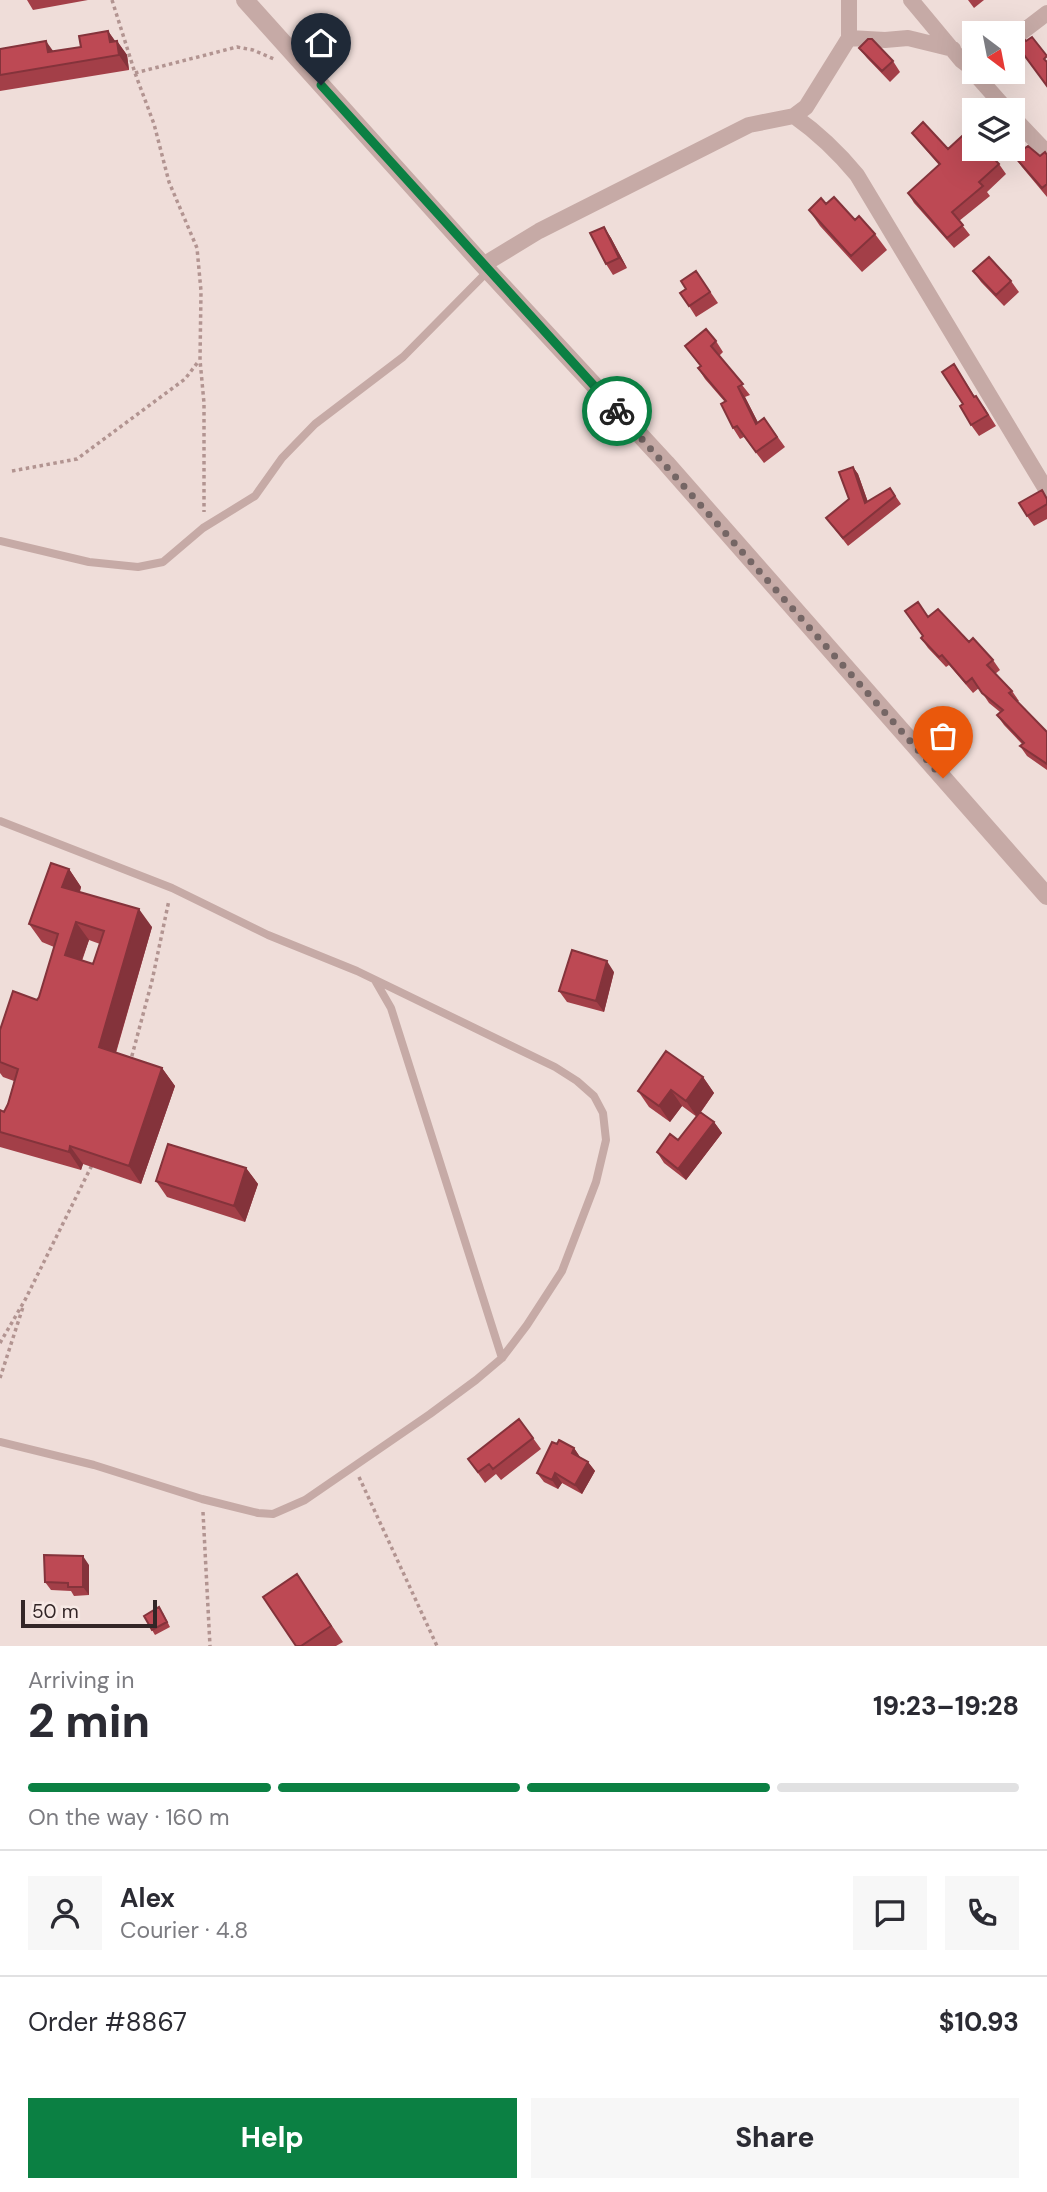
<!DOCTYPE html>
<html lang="en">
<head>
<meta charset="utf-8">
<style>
  :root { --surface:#fff; --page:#f7f7f7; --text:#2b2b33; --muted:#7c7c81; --line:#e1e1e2; --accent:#0b8043 }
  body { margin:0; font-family:"DM Sans",sans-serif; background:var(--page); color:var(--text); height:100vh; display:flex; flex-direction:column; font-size:26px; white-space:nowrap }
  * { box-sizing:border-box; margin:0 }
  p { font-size:23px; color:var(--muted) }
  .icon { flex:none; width:38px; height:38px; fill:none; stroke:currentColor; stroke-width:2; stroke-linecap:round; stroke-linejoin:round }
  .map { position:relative; height:1646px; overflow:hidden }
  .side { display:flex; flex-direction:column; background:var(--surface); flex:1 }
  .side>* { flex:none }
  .needle { width:46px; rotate:148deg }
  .controls { position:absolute; left:962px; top:21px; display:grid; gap:14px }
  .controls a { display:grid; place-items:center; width:63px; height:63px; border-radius:0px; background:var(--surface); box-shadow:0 7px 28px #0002; font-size:35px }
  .scale { position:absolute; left:21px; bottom:18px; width:136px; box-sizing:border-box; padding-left:7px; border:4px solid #332627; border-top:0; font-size:19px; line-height:24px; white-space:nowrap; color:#332627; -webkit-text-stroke:5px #f7e9e5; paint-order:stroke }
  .pin { position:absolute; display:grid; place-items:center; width:60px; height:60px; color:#fff; margin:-72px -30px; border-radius:50% 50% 50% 0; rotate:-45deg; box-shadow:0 0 7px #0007 }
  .pin .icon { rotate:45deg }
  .courier { position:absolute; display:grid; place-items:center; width:70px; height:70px; margin:-35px; border:5px solid #0b8043; border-radius:50%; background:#fff; color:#222; box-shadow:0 2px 9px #0007 }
  .overview em { font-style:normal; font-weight:800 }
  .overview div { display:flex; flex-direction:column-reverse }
  .overview { display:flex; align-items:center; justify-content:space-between; height:119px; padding:0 28px }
  h1 { font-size:46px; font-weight:800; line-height:52px }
  .bar { display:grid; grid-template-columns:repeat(4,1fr); gap:10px 7px; align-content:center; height:84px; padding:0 28px }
  .bar i { height:9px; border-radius:5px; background:var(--line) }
  .bar .on { background:var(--accent) }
  .bar p { grid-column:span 4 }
  .line { display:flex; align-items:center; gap:18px; padding:0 28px; border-top:2px solid var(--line) }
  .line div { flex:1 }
  .round { display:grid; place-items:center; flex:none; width:74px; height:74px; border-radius:0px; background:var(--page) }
  .action { display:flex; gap:14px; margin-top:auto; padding:14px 28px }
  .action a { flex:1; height:80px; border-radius:0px; background:var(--accent); color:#fff; font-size:28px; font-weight:800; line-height:80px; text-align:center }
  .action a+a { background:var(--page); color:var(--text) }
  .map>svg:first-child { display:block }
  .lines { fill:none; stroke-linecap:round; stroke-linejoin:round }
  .path { stroke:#b29491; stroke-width:3.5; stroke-dasharray:3.5 3.5; stroke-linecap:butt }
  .service { stroke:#c6aaa6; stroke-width:8 }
  .minor { stroke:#c6aaa6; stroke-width:16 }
  .tertiary { stroke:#c6aaa6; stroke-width:18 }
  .wall { fill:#a33f48; fill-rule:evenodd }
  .shaded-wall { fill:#84333b }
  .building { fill:#bd4954; stroke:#84333b; stroke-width:2; fill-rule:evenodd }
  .done { stroke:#756665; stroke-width:7; stroke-dasharray:0 12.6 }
  .route { stroke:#0b8043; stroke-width:9 }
</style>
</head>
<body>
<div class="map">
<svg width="1047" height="1646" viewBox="0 0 1047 1646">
  <rect width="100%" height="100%" fill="#efddd9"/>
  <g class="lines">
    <path class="path" d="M 112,0 L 135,73 L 154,124 L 169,182 L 197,248 L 201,291 L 200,360 L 204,403 L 204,512
      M 135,73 L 237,47 L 253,50 L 274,59
      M 12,471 L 77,459 L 185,379 L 198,362
      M 130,1063 L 152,981 L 169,900
      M 0,1343 L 25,1300 L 92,1165
      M 0,1378 L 23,1307
      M 359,1477 L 437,1646
      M 203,1512 L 210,1646"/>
    <path class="service" d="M 0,541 L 89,562 L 138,567 L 163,562 L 203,528 L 255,496 L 282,458 L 315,424 L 403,357 L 488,271
      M 0,821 L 172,888 L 268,935 L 357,971 L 555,1067 L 577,1081 L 594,1096 L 603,1113 L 606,1140 L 596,1182 L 562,1271 L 527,1325 L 502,1358 L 476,1380 L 430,1414 L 305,1500 L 273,1514 L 258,1513 L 202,1499 L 94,1465 L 0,1442
      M 376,982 L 391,1008 L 502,1358"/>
    <path class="minor" d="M 911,0 L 961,60 L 973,69
      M 849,38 L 885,40 L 908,38 L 953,49
      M 1013,39 L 1047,13
      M 975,67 L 975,74 L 1007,110
      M 794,116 C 818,133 838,152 857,175 L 1047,491
      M 1013,117 L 1047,153
      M 483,265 L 539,231 L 749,125 L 794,116 L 806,107 L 849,38 L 849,0"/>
    <path class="tertiary" d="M 245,0 L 483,265 L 666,463 L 1047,896"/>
  </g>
  <path class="wall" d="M 27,0 L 88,0 L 33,10 Z
    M 968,0 L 984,0 L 974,8 Z
    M 108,31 L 115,41 L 117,41 L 127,55 L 129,70 L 0,91 L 0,49 L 54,51 L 81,47 Z
    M 859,48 L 893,61 L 900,72 L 890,82 L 867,58 Z
    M 912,133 L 948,149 L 989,149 L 987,151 L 999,164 L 1006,174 L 987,192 L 990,196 L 959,221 L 970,235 L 954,248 L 914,203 L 908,193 L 939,165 L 919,142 Z
    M 1047,155 L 1047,197 L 1022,167 L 1014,156 Z
    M 826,204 L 875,234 L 887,250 L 862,272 L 820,226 L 809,210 Z
    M 604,227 L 611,238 L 627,268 L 613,275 L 606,264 Z
    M 696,271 L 718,303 L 696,317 L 689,306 L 686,289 Z
    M 973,271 L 1011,281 L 1019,292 L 1004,306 L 981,282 Z
    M 716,341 L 723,352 L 719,356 L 750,395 L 745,397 L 758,423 L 764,418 L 785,447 L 764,463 L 744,437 L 740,439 L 733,428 L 725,402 L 705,379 L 698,368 L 700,366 L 685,346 Z
    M 954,364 L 975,397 L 984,407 L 996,426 L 979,436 L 971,425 L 963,404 Z
    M 853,467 L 858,474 L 868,502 L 890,488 L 901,504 L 848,546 L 826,518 L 849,499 Z
    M 1042,490 L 1047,498 L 1047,519 L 1034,526 L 1027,516 Z
    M 929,617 L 969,642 L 993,660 L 1000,670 L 995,674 L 1012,691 L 1019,701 L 1017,702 L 1047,732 L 1047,770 L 1027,756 L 1020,746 L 1022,744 L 1004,725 L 997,715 L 1000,712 L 989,703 L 979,688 L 973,693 L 949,665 L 946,667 L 928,648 L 921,638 L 923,636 Z
    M 69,869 L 81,887 L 80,892 L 152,927 L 116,1053 L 162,1068 L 175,1086 L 141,1184 L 83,1164 L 81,1170 L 0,1147 L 0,1110 L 4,1112 L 8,1104 L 14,1081 L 3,1077 L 0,1073 L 0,1030 L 37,1000 L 39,997 L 54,947 L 42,942 L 29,924 ZM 89,940 L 100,944 L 93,964 L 82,961 Z
    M 614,972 L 604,1012 L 567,1002 L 559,991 Z
    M 703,1077 L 714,1093 L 701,1112 L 714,1122 L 722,1133 L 686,1180 L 664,1163 L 657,1152 L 678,1140 L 697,1117 L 682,1106 L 670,1122 L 649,1107 L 638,1091 Z
    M 246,1168 L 258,1184 L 245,1222 L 167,1197 L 156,1181 Z
    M 533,1438 L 541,1449 L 501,1480 L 496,1474 L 485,1483 L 468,1459 Z
    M 557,1444 L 574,1448 L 580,1457 L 588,1462 L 595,1471 L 582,1494 L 562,1483 L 558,1489 L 544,1482 L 537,1473 Z
    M 89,1565 L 89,1595 L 74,1596 L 71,1591 L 51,1590 L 45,1582 Z
    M 297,1574 L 343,1642 L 336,1646 L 296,1646 Z
    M 163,1613 L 170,1627 L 155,1635 L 152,1630 Z"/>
  <path class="shaded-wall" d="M 108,31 L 118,45 L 117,41 L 127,55 L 129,70 L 110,42 Z
    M 46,41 L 56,55 L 58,66 L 48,52 Z
    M 604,227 L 611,238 L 627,268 L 619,258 Z
    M 738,387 L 745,397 L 764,434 L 756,424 Z
    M 853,467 L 858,474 L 871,511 L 865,503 Z
    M 69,869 L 81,887 L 75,905 L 62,887 Z
    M 139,909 L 152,927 L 112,1065 L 99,1047 Z
    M 76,922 L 89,940 L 77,973 L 65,955 Z
    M 607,961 L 614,972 L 604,1012 L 596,1001 Z
    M 162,1068 L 175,1086 L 141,1184 L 129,1166 Z
    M 703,1077 L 714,1093 L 697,1117 L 686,1101 Z
    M 671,1090 L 682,1106 L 670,1122 L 659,1106 Z
    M 714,1122 L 722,1133 L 686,1180 L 678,1169 Z
    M 70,1146 L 83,1164 L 81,1170 L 69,1152 Z
    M 246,1168 L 258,1184 L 245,1222 L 234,1206 Z
    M 574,1448 L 580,1457 L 578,1462 L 572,1453 Z
    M 588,1462 L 595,1471 L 582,1494 L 575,1485 Z
    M 555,1473 L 562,1483 L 558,1489 L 552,1480 Z
    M 83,1556 L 89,1565 L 89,1595 L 83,1587 Z"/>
  <path class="building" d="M 108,31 L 110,42 L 117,41 L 119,55 L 0,75 L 0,49 L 46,41 L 48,52 L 81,47 L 79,36 Z
    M 1032,37 L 1047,56 L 1044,59 L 1047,62 L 1047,86 L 1016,44 L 1023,38 L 1026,41 Z
    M 868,39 L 872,39 L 893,61 L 882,71 L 859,48 Z
    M 923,122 L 948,149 L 973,126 L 975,127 L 975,149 L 985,149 L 999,164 L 979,182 L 983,186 L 952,212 L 963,225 L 947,238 L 908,193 L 940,164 L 912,133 Z
    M 1028,146 L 1040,156 L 1045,152 L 1047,155 L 1047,184 L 1042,188 L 1014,156 Z
    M 834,197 L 855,220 L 859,216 L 875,234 L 851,256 L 809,210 L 821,198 L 826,204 Z
    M 604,227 L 619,258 L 606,264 L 590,233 Z
    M 989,257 L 1011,281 L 996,295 L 973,271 Z
    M 696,271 L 710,292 L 689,306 L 680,293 L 686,289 L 681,281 Z
    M 706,329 L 716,341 L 711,346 L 743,384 L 738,387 L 756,424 L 764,418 L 777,437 L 756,452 L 737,426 L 733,428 L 721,404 L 726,401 L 698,368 L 701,366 L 685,346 Z
    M 954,364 L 974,397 L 976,396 L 988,415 L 971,425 L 960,406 L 963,404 L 942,372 Z
    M 853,467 L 865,503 L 890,488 L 895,496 L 843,538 L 826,518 L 849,499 L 839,472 Z
    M 1042,490 L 1047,499 L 1047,504 L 1027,516 L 1019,503 Z
    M 918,602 L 928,617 L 938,609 L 969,642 L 973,638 L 993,660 L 987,665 L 1012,691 L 1009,693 L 1047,732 L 1047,764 L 1020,746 L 1024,743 L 997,715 L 1003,710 L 982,693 L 972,678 L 966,683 L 942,655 L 939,657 L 921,638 L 923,636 L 905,611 Z
    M 51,863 L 69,869 L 62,887 L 139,909 L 99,1047 L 162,1068 L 129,1166 L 70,1146 L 69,1152 L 0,1132 L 0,1110 L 4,1112 L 8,1104 L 18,1069 L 0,1062 L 0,1030 L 13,991 L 37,1000 L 39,997 L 58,934 L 29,924 ZM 76,922 L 104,931 L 93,964 L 65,955 Z
    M 572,950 L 607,961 L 596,1001 L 559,991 Z
    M 666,1051 L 703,1077 L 686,1101 L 671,1090 L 659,1106 L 638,1091 Z
    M 700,1112 L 714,1122 L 678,1169 L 657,1152 L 670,1134 L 678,1140 Z
    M 168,1144 L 246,1168 L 234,1206 L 156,1181 Z
    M 519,1419 L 533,1438 L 493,1469 L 489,1464 L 478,1472 L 468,1459 Z
    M 559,1440 L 574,1448 L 572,1453 L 588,1462 L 575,1485 L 555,1473 L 552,1480 L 537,1473 L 552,1442 L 557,1444 Z
    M 44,1555 L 83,1556 L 83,1587 L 68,1587 L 68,1583 L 45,1582 Z
    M 297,1574 L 331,1626 L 301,1646 L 296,1646 L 263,1597 Z
    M 159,1607 L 167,1622 L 152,1630 L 144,1616 Z"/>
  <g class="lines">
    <path class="done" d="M 617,411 L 943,778"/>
    <path class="route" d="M 321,85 L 617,411"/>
  </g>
</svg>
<div class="controls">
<a><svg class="needle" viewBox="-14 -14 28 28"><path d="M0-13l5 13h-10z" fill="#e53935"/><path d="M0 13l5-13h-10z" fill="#7c7c81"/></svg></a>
<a><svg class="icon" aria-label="layers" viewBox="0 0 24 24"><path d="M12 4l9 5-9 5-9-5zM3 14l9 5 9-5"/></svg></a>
</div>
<div class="scale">50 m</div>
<div class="pin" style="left:943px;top:778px;background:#ea580c"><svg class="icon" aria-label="bag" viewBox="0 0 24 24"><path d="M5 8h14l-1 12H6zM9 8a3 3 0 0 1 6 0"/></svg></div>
<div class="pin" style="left:321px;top:85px;background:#1f2937"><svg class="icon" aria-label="home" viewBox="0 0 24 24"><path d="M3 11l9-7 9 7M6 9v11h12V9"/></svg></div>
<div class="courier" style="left:617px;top:411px"><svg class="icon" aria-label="bike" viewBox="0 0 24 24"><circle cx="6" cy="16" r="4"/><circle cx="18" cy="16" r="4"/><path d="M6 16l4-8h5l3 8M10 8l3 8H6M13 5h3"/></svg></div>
</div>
<section class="side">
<div class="overview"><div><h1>2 min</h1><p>Arriving in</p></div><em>19:23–19:28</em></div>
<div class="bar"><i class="on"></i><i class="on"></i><i class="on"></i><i></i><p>On the way · 160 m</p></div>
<div class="line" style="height:126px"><a class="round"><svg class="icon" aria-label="person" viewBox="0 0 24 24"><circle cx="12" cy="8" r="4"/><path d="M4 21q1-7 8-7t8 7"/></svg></a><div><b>Alex</b><p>Courier · 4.8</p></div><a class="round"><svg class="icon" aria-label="chat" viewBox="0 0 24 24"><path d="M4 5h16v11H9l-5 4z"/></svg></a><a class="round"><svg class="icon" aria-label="phone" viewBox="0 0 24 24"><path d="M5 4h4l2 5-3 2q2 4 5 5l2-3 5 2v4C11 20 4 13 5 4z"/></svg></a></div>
<div class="line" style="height:91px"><div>Order #8867</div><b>$10.93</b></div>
<div class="action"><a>Help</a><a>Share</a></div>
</section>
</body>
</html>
